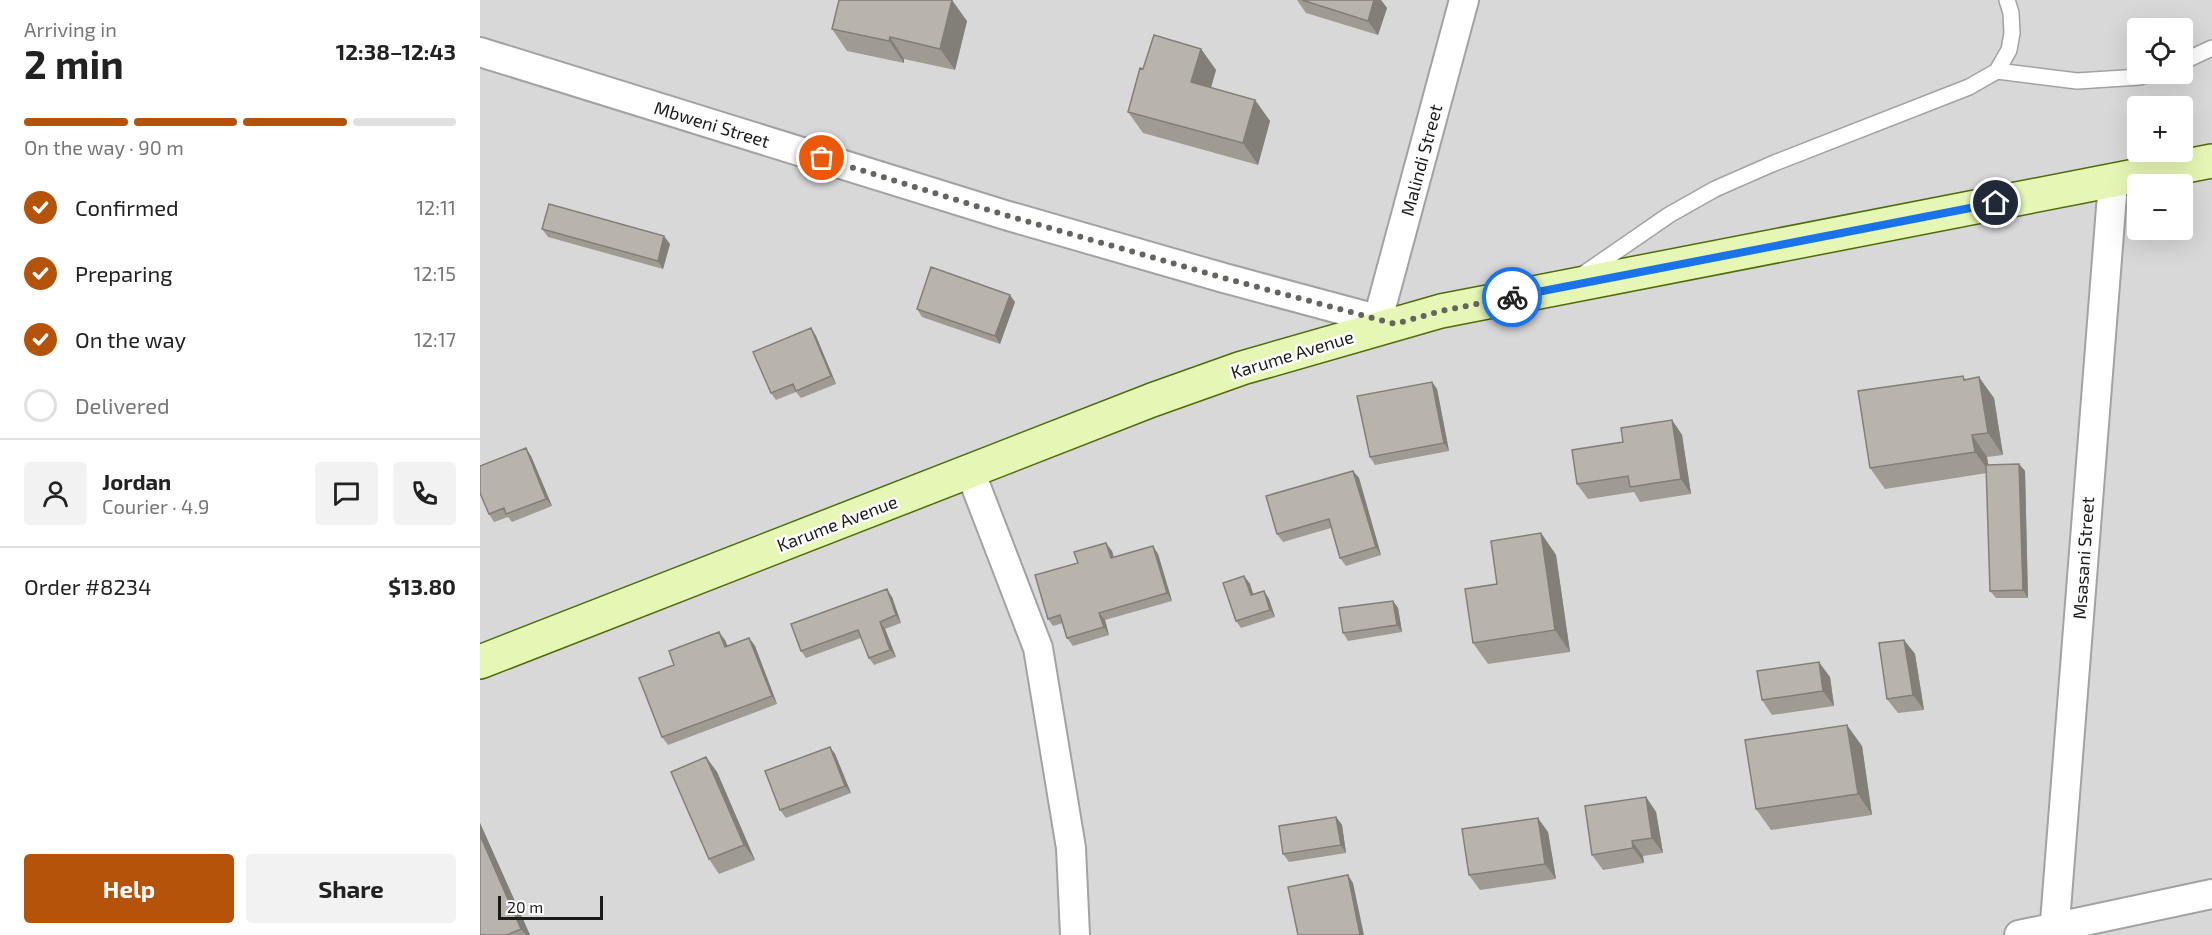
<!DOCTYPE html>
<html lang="en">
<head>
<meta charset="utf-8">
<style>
  :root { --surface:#fff; --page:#f2f2f2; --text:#222; --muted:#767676; --line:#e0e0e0; --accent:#b45309 }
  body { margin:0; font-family:"Exo 2",sans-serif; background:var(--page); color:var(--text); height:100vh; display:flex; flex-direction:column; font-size:22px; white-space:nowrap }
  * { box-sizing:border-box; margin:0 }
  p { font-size:20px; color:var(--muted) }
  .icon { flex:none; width:33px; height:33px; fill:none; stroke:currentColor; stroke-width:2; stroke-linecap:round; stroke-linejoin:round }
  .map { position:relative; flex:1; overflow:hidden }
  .sheet { display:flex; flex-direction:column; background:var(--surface); width:480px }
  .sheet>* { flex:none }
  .tools { position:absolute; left:1647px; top:18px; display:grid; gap:12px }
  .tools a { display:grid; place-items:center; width:66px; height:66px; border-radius:6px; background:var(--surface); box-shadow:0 6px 24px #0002; font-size:30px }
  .scale { position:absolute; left:18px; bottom:15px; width:105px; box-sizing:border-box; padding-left:6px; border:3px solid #1b1b1b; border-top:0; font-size:16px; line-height:21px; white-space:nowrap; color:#1b1b1b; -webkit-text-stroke:4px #fff; paint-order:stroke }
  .pin { position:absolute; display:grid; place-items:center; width:51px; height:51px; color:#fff; margin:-26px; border:3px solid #fff; border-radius:50%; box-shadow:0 2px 6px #0007 }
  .courier { position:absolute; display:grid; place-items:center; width:60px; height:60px; margin:-30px; border:4px solid #1a73e8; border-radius:50%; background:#fff; color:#222; box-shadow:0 2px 8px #0007 }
  .summary em { font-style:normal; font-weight:700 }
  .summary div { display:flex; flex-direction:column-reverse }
  .summary { display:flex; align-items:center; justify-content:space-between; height:102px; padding:0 24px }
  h1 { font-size:39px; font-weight:700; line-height:45px }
  .bar { display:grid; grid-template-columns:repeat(4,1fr); gap:9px 6px; align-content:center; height:72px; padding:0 24px }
  .bar i { height:8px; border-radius:4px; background:var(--line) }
  .bar .on { background:var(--accent) }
  .bar p { grid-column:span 4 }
  .line { display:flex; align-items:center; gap:15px; padding:0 24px; border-top:2px solid var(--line) }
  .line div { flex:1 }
  .round { display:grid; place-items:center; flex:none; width:63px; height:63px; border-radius:6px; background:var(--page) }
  ol { padding:0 24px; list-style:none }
  li { display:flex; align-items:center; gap:18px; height:66px }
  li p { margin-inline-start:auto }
  li .icon { padding:6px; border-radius:50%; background:var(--accent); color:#fff; stroke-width:4 }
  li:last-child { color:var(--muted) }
  li i { width:33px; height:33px; border:3px solid var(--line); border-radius:50% }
  .primary-button { display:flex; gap:12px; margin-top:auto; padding:12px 24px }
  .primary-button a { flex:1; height:69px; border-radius:6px; background:var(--accent); color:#fff; font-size:24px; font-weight:700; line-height:69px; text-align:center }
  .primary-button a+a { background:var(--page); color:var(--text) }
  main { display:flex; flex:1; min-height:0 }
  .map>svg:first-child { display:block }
  .residential { fill:#d9d8d8; fill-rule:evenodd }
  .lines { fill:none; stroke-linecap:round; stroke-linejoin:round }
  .lane-casing { stroke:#a2a2a2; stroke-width:18 }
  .street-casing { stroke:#a2a2a2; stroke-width:32 }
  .secondary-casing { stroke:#4d6c08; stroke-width:36 }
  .lane { stroke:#fff; stroke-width:15 }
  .street { stroke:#fff; stroke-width:28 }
  .secondary { stroke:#e6f7b5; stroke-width:33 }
  .wall { fill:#9f9b93 }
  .shaded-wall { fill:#827e78 }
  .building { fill:#b9b4ab; stroke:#827e78; stroke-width:1.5 }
  .done { stroke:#646460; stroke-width:6; stroke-dasharray:0 10.8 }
  .route { stroke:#1a73e8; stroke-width:8 }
  .labels { text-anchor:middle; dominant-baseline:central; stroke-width:5; stroke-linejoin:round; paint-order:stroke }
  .street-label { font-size:18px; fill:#1b1b1b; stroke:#fff }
</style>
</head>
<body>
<main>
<section class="sheet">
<div class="summary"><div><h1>2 min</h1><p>Arriving in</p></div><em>12:38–12:43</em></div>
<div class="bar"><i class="on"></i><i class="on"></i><i class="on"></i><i></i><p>On the way · 90 m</p></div>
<ol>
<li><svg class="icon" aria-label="check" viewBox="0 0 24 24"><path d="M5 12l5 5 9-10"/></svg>Confirmed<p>12:11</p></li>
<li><svg class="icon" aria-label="check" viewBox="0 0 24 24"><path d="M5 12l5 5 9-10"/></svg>Preparing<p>12:15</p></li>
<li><svg class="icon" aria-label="check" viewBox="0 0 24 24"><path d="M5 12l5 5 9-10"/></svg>On the way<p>12:17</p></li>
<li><i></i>Delivered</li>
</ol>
<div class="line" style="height:108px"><a class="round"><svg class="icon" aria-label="person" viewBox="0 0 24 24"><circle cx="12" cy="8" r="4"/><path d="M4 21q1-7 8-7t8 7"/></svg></a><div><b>Jordan</b><p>Courier · 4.9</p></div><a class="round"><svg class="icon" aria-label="chat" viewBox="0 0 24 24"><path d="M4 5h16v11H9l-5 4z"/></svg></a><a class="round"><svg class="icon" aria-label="phone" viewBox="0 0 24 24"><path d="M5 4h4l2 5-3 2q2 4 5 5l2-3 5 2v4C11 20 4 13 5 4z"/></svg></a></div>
<div class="line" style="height:78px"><div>Order #8234</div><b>$13.80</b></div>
<div class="primary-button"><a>Help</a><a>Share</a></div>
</section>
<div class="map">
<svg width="1732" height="935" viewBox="0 0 1732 935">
  <rect width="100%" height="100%" fill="#edebe1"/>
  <path class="residential" d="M 0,0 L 1732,0 L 1732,935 L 0,935 ZM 1658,28 L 1702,28 L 1702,74 L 1658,74 ZM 1658,106 L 1702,106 L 1702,152 L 1658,152 ZM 1658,184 L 1702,184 L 1702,230 L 1658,230 Z"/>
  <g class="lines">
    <defs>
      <path id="lane" d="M 1702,62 L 1732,48
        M 1517,71 L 1597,81 L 1660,77 L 1669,74
        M 1102,275 L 1189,215 L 1235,189 L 1292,164 L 1489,87 L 1517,71 L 1529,50 L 1532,33 L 1531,13 L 1527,0"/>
      <path id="street" d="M 0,52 L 525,215 L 744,278 L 915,324
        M 898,319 L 984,0
        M 490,471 L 558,648 L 591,848 L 595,935
        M 1539,935 L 1732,894
        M 1574,935 L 1633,182"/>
      <path id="secondary" d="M 0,662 L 672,400 L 762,368 L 961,311 L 1732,161"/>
    </defs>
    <use href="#lane" class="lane-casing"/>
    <use href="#street" class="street-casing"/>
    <use href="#secondary" class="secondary-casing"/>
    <use href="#lane" class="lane"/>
    <use href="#street" class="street"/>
    <use href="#secondary" class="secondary"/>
  </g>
  <path class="wall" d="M 817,0 L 901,0 L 907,8 L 898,35 L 826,13 Z
    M 487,21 L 475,70 L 424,59 L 424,63 L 367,51 L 352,29 Z
    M 721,49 L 736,70 L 731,88 L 775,100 L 790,121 L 778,165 L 663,133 L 648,112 L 663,69 Z
    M 62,229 L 190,244 L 183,269 L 68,237 Z
    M 535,302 L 520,344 L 442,317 L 437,309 Z
    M 331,328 L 336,336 L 356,384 L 321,398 L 316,392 L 296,400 L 291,393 Z
    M 1486,379 L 1514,398 L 1523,455 L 1507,457 L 1508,465 L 1539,464 L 1545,471 L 1548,598 L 1516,598 L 1510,591 L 1507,473 L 1405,489 L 1390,468 Z
    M 952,382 L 957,389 L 969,451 L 895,465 L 890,457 Z
    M 1192,420 L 1202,435 L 1211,494 L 1160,502 L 1154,492 L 1108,499 L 1097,484 L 1143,442 Z
    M 51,456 L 72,506 L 32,522 L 28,517 L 14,522 L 9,514 Z
    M 873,471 L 879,478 L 901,555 L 866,566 L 860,558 L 851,528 L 803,542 L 797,534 Z
    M 1061,533 L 1076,555 L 1090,652 L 1008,664 L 993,643 L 1017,584 Z
    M 632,551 L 634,557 L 678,554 L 692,601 L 625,620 L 629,635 L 593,646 L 587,638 L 583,623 L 573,626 L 568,619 L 598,563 Z
    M 764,576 L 770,584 L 773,594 L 784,591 L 789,599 L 795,617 L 761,628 L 756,621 Z
    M 412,597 L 421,623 L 405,629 L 416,657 L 394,665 L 389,658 L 381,638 L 326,658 L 321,651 Z
    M 913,601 L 918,608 L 922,632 L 868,641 L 863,633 Z
    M 269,638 L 275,646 L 297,704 L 188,745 L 182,737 L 194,665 L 245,640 L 247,646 Z
    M 1424,640 L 1435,654 L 1444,710 L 1418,713 L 1407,699 Z
    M 1350,677 L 1354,706 L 1292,715 L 1282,700 Z
    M 1382,746 L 1392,815 L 1291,830 L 1276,809 Z
    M 350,747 L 355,754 L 371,793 L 306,818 L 300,810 Z
    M 226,757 L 237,772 L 275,860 L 239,874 L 229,859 Z
    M 1166,797 L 1176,812 L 1183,853 L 1163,856 L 1164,863 L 1123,870 L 1112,855 Z
    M 856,817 L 862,825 L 866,853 L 809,862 L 803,854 Z
    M 0,823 L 50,935 L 0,935 Z
    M 1068,832 L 1076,879 L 1000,890 L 989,875 Z"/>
  <path class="shaded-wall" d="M 472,0 L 487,21 L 475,70 L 460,49 Z
    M 894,0 L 901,0 L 907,8 L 898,35 L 888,21 Z
    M 410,37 L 424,59 L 424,63 L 409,41 Z
    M 721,49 L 736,70 L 726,104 L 711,82 Z
    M 775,100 L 790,121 L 778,165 L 763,143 Z
    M 184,236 L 190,244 L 183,269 L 178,261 Z
    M 530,295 L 535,302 L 520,344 L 515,336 Z
    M 331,328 L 336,336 L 356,384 L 351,376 Z
    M 1499,377 L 1514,398 L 1523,455 L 1508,433 Z
    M 952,382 L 957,389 L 969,451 L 964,443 Z
    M 1192,420 L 1202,435 L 1211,494 L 1201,479 Z
    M 1492,435 L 1507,457 L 1510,473 L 1495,452 Z
    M 46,448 L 51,456 L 72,506 L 66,499 Z
    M 1539,464 L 1545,471 L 1548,598 L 1543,590 Z
    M 873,471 L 879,478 L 901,555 L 896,547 Z
    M 1061,533 L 1076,555 L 1090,652 L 1075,630 Z
    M 626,543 L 632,551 L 636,566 L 631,558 Z
    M 673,546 L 678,554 L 692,601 L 687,593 Z
    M 764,576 L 770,584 L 776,603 L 771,595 Z
    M 407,589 L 412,597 L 421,623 L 416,615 Z
    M 784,591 L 789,599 L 795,617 L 790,610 Z
    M 913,601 L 918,608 L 922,632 L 917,625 Z
    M 619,613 L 625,620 L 629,635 L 624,627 Z
    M 400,622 L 405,629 L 416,657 L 410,650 Z
    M 239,632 L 245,640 L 251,654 L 245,647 Z
    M 269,638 L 275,646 L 297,704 L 292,696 Z
    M 1424,640 L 1435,654 L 1444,710 L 1433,695 Z
    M 1339,662 L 1350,677 L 1354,706 L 1343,691 Z
    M 1367,725 L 1382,746 L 1392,815 L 1378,794 Z
    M 350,747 L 355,754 L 371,793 L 365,786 Z
    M 226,757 L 237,772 L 275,860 L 264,845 Z
    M 1166,797 L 1176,812 L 1183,853 L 1172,838 Z
    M 856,817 L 862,825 L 866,853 L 861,845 Z
    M 1058,818 L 1068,832 L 1076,879 L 1065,864 Z
    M 0,823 L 50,935 L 46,935 L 41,929 L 0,835 Z
    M 1152,841 L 1163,856 L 1164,863 L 1153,848 Z
    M 868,875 L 873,883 L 884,935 L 880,935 Z"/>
  <path class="building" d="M 359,0 L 472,0 L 460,49 L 410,37 L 409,41 L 352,29 Z
    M 822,0 L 894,0 L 888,21 Z
    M 674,35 L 721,49 L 711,82 L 775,100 L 763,143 L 648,112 L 660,68 L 663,69 Z
    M 69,204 L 184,236 L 178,261 L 62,229 Z
    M 451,267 L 530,295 L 515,336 L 437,309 Z
    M 331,328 L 351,376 L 316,391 L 313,384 L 291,393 L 273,352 Z
    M 1483,376 L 1484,380 L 1499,377 L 1508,433 L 1492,435 L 1495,452 L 1390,468 L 1378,391 Z
    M 952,382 L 964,443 L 890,457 L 877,396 Z
    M 1192,420 L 1201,479 L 1150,487 L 1148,476 L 1097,484 L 1092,450 L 1143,442 L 1141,428 Z
    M 46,448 L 66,499 L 26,514 L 24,508 L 9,514 L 0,493 L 0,466 Z
    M 1539,464 L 1543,590 L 1510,591 L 1506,465 Z
    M 873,471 L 896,547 L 860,558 L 849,519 L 797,534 L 786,496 Z
    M 1061,533 L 1075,630 L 993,643 L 985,589 L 1017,584 L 1011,541 Z
    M 626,543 L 631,558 L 673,546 L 687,593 L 619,613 L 624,627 L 587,638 L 580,615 L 568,619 L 555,575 L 598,563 L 594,552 Z
    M 764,576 L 771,595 L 784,591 L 790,610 L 756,621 L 743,583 Z
    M 407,589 L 416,615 L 400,622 L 410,650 L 389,658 L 378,630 L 321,651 L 311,624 Z
    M 913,601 L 917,625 L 863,633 L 859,608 Z
    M 239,632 L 245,647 L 269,638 L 292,696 L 182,737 L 159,678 L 194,665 L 189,651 Z
    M 1424,640 L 1433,695 L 1407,699 L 1399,643 Z
    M 1339,662 L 1343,691 L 1282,700 L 1277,671 Z
    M 1367,725 L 1378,794 L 1276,809 L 1265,740 Z
    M 350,747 L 365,786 L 300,810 L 285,771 Z
    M 226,757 L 264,845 L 229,859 L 191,772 Z
    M 1166,797 L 1172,838 L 1152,841 L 1153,848 L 1112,855 L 1105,806 Z
    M 856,817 L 861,845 L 803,854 L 799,826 Z
    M 1058,818 L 1065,864 L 989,875 L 982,829 Z
    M 0,835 L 41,929 L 27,935 L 0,935 Z
    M 868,875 L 880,935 L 818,935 L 808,887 Z"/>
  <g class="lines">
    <path class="done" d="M 342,158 L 525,215 L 744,278 L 915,324 L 961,311 L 1032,297"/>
    <path class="route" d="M 1032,297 L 1516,203"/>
  </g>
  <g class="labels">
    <g class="street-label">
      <text transform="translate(232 124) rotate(17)">Mbweni Street</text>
      <text transform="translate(941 160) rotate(-75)">Malindi Street</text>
      <text transform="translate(812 354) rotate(-17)">Karume Avenue</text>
      <text transform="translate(357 523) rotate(-21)">Karume Avenue</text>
      <text transform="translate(1603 558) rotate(-86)">Msasani Street</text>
    </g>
  </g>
</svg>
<div class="tools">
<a><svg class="icon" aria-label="locate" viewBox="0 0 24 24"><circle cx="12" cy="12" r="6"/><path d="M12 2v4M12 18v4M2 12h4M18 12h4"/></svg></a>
<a>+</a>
<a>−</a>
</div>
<div class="scale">20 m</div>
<div class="pin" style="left:342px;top:158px;background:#ea580c"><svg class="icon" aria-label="bag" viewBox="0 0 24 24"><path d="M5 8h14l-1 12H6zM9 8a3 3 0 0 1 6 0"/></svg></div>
<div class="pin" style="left:1516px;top:203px;background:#1f2937"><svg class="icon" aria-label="home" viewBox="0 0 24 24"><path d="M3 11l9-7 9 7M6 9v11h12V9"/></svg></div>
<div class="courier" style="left:1032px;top:297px"><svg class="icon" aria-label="bike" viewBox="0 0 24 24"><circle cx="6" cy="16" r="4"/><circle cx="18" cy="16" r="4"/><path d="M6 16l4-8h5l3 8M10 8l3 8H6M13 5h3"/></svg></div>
</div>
</main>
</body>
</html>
